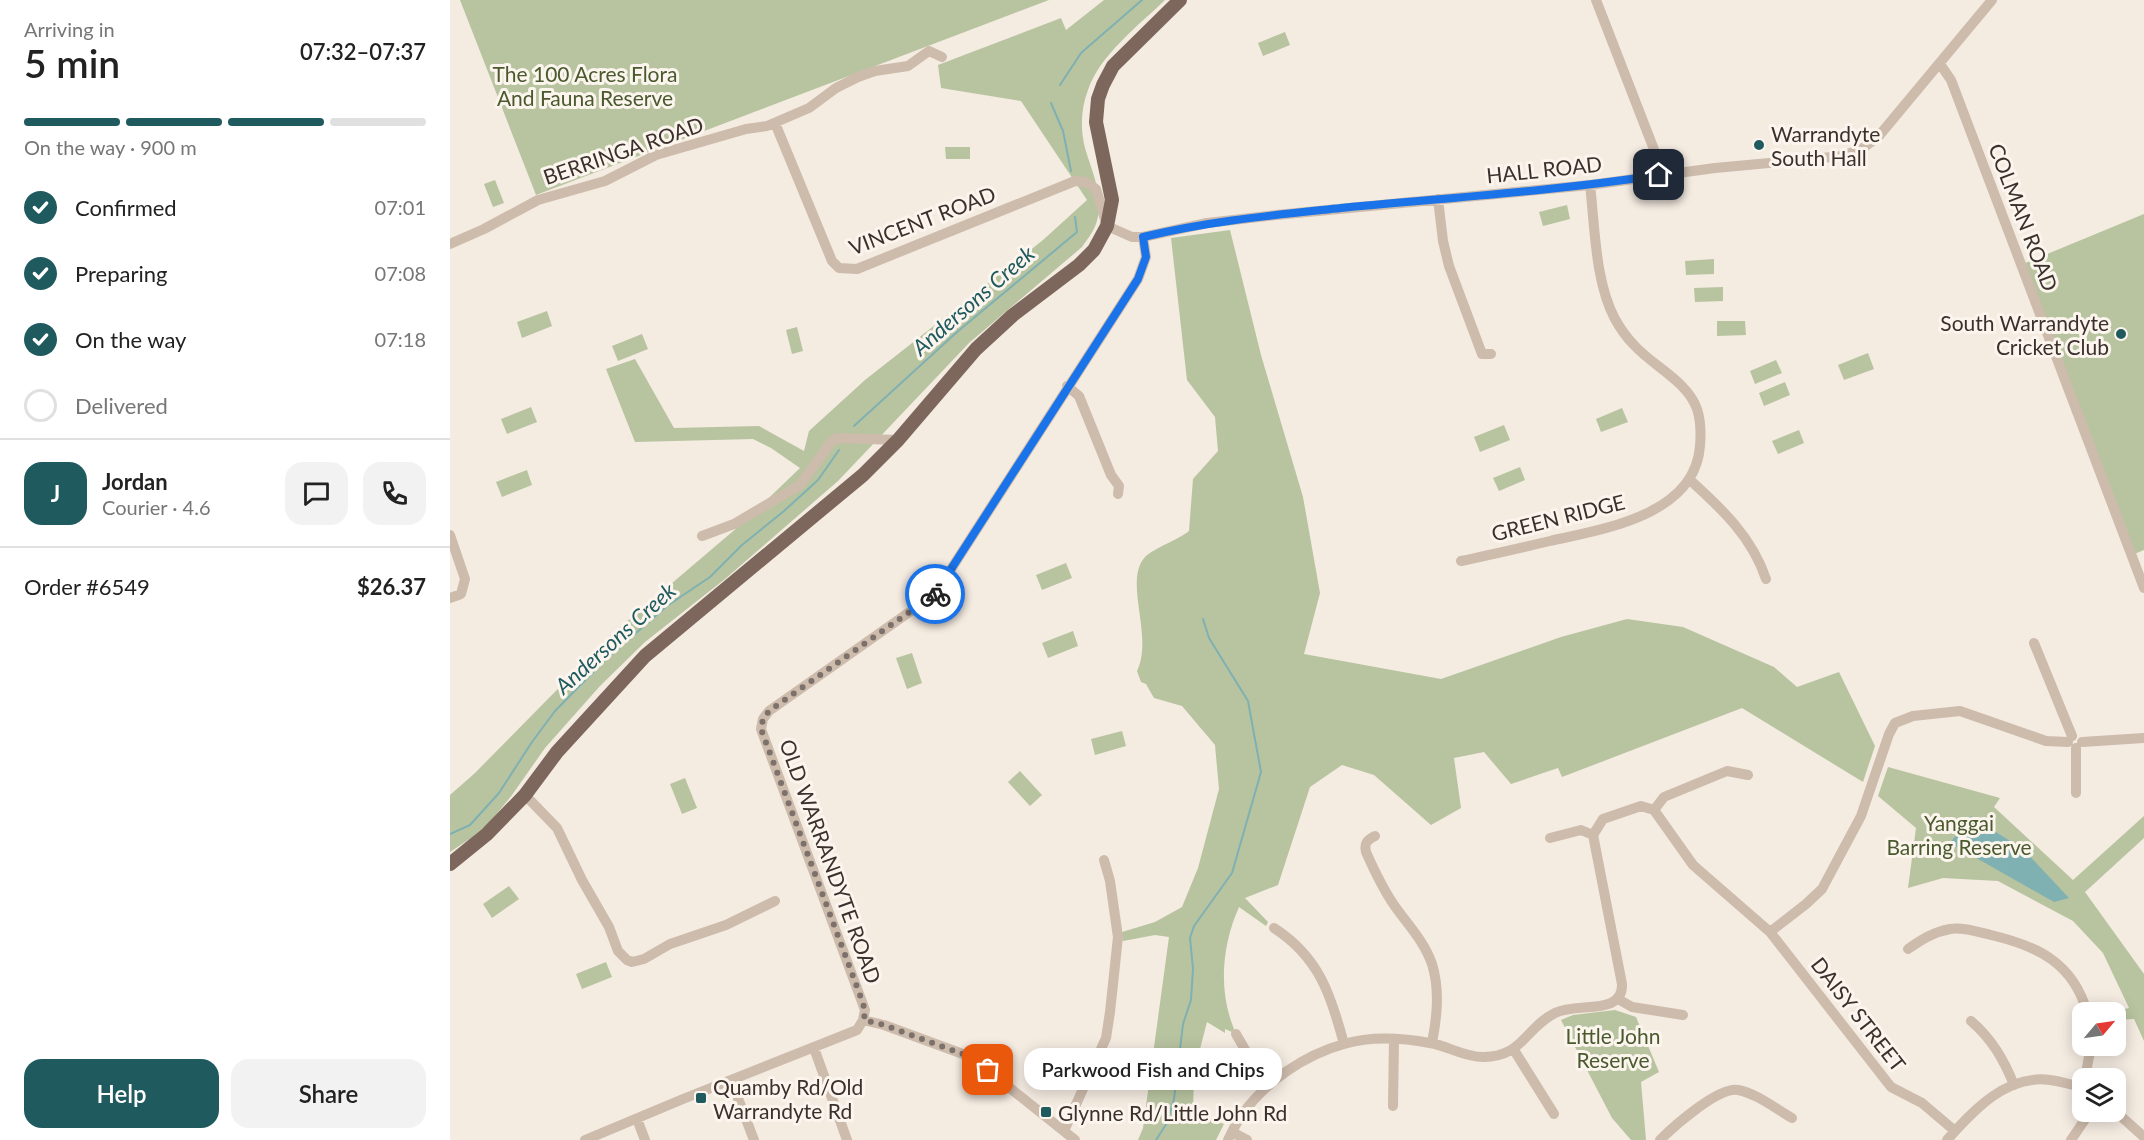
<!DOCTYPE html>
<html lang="en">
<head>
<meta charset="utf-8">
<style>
  :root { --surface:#fff; --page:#f2f2f2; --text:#222; --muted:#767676; --line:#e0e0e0; --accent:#1f5a5e }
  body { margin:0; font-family:Lato,sans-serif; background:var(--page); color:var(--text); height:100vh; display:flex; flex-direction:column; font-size:22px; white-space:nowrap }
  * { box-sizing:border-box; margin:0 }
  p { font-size:20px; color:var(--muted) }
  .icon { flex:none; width:33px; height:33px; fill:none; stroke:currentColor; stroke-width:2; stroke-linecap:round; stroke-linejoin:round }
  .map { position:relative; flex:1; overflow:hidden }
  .drawer { display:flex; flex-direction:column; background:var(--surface); width:450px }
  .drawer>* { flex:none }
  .needle { width:39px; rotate:61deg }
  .buttons { position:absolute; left:1622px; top:1002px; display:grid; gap:12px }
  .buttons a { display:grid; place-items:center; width:54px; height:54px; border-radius:12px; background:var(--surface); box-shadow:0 3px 15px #0003; font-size:30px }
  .pin { position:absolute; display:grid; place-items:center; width:51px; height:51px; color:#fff; margin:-26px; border-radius:12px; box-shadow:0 3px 9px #0006 }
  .courier { position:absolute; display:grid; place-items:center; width:60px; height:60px; margin:-30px; border:4px solid #1a73e8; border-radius:50%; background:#fff; color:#222; box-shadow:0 2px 8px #0007 }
  .bubble { position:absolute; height:42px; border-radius:18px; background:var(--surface); box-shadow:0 3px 15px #0003; font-size:20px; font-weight:600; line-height:42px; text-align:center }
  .head em { font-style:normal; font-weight:600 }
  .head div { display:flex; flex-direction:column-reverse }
  .head { display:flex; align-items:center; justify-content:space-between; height:102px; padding:0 24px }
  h1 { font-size:39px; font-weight:600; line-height:45px }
  .bar { display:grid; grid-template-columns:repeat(4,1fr); gap:9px 6px; align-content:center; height:72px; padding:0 24px }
  .bar i { height:8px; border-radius:4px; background:var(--line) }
  .bar .selected { background:var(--accent) }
  .bar p { grid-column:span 4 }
  .line { display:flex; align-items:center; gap:15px; padding:0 24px; border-top:2px solid var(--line) }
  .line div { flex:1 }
  .round { display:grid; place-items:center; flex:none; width:63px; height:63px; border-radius:18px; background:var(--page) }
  ol { padding:0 24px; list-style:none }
  li { display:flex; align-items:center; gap:18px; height:66px }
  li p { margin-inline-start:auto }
  li .icon { padding:6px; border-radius:50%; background:var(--accent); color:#fff; stroke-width:4 }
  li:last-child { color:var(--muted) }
  li i { width:33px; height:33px; border:3px solid var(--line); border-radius:50% }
  .primary-button { display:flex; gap:12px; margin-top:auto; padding:12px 24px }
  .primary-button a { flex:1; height:69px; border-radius:18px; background:var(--accent); color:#fff; font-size:24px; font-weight:600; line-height:69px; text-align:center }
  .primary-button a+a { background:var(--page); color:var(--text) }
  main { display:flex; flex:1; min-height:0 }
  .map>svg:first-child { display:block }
  .green { fill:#b8c4a0 }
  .water { fill:#7fb0b2 }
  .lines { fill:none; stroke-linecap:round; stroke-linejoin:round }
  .stream { stroke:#7fb0b2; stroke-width:2 }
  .minor { stroke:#cdbbac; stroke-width:10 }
  .major { stroke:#7d675c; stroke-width:14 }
  .done { stroke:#7c716b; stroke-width:6; stroke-dasharray:0 10.8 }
  .route { stroke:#1a73e8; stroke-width:8 }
  .poi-dot { fill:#1f5a5e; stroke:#fbf5ee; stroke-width:2 }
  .labels { text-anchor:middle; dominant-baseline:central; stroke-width:6; stroke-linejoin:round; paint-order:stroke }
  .park-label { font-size:21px; fill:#4a5a2e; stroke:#fbf5ee }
  .poi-label { font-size:21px; fill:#3b302b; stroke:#fbf5ee; text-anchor:start }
  .street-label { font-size:21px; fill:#3b302b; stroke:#fbf5ee }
  .water-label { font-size:22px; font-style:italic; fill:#1f5a5e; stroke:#fbf5ee }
</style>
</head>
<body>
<main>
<section class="drawer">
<div class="head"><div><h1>5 min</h1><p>Arriving in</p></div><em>07:32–07:37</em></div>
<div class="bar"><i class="selected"></i><i class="selected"></i><i class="selected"></i><i></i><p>On the way · 900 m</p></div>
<ol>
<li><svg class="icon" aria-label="check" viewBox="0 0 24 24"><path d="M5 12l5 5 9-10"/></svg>Confirmed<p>07:01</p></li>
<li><svg class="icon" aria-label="check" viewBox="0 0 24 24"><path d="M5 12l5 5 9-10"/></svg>Preparing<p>07:08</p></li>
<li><svg class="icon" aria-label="check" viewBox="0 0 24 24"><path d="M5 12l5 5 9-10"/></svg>On the way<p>07:18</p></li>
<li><i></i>Delivered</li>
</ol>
<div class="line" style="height:108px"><b class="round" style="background:var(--accent);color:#fff">J</b><div><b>Jordan</b><p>Courier · 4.6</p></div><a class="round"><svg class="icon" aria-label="chat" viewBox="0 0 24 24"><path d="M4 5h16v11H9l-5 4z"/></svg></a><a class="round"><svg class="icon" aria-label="phone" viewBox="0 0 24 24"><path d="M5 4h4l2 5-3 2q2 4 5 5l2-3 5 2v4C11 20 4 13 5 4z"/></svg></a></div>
<div class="line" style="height:78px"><div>Order #6549</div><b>$26.37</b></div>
<div class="primary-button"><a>Help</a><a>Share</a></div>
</section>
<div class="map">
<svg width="1694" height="1140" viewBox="0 0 1694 1140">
  <rect width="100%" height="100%" fill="#f4ebe1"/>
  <path class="green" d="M 10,0 L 599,0 L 86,195 Z
    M 654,0 L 715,0 C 689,25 649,56 638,90 C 631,108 630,129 635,148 C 642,172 655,198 646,224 C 643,232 637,240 632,247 L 519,343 L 388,481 L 275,579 L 195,642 L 150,686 L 95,748 L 62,795 L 41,821 L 21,838 L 0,852 L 0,795 L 25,773 L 161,635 L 295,521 L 350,468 L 321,448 L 303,439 L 185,442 L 156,369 L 185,359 L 224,428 L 309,426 L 354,451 L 359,431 L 415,380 L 593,240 L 637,200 L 571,101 L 491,88 L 488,65 L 611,18 L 616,30 Z
    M 835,32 L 840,45 L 813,56 L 808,43 Z
    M 495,147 L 520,147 L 520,159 L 496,159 Z
    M 45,180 L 54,203 L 43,207 L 34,184 Z
    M 1117,205 L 1120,219 L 1093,226 L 1089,212 Z
    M 1694,214 L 1694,550 L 1682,555 L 1573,264 Z
    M 780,230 L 811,355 L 853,497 L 870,593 L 854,654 L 991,679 L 1111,637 L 1177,619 L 1233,627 L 1324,667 L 1347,687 L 1389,672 L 1425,746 L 1413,782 L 1292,708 L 1112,777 L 1108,768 L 1061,784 L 1034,752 L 1004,758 L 1011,808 L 981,825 L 924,775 L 892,765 L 860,787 L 828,885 L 795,898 L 818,922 L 816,926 L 789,907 C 772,945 768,990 784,1029 L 782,1032 L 775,1029 L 775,1033 L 757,1022 L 744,1072 L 743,1111 L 774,1124 L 766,1140 L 688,1140 L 693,1128 L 719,937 L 705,935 L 673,941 L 672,932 L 705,922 L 732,907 L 748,868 L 769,789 L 765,745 L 732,706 L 704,698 L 696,684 L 691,682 L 687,671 C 704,636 673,581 695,557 C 704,548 728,540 739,531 L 743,479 L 768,451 L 765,417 L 737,380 L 721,238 Z
    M 1264,259 L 1264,274 L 1236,275 L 1235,261 Z
    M 1273,287 L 1273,301 L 1245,302 L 1244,288 Z
    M 97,311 L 102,326 L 72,338 L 67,322 Z
    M 1295,321 L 1296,335 L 1267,336 L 1267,321 Z
    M 347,327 L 353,351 L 342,354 L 336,330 Z
    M 192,334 L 198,349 L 168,361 L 162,346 Z
    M 1418,353 L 1424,369 L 1394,380 L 1388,365 Z
    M 1326,360 L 1332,373 L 1305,384 L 1300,371 Z
    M 1335,382 L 1340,395 L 1314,406 L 1309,393 Z
    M 81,407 L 87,422 L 57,434 L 51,419 Z
    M 1172,408 L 1178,422 L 1151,432 L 1146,419 Z
    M 1054,425 L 1060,440 L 1030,452 L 1024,437 Z
    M 1349,430 L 1354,443 L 1328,454 L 1322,441 Z
    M 1070,467 L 1075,480 L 1049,491 L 1043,478 Z
    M 77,470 L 82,485 L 52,497 L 46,482 Z
    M 616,563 L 622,578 L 592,590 L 586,575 Z
    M 623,631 L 628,646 L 598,658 L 592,643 Z
    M 462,653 L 472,683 L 457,689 L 446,658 Z
    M 672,731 L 676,746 L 645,755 L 641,739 Z
    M 1438,767 L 1550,798 L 1544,807 L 1623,880 L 1694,816 L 1694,838 L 1635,892 L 1694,974 L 1694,1041 L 1684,1019 L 1665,1020 L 1665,1012 L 1661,1012 L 1679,1008 L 1653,953 L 1623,921 L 1548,881 L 1493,878 L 1458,888 L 1466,828 L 1428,796 Z
    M 570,771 L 592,795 L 580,806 L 558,782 Z
    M 235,778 L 247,808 L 232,814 L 220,784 Z
    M 59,886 L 69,899 L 42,918 L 33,904 Z
    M 156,962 L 162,977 L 132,989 L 126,974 Z
    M 1165,1010 L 1186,1017 L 1209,1072 L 1191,1082 L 1196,1140 L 1181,1140 L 1162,1118 L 1111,1020 L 1123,1015 Z"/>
  <path class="water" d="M 1521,816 L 1574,850 L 1619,898 L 1604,902 L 1500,843 Z"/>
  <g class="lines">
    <path class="stream" d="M 610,85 L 631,53 L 692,0
      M 601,103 L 613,131 L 621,171
      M 404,426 L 507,332 L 627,232 L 625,217
      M 0,834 L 20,825 L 49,793 L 82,742 L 105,711 L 154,661 L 217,606 L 260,577 L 292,545 L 334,511 L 368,480 L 389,450
      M 706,1140 L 717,1123 L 724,1099 L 733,1024 L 741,1000 L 743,969 L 740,938 L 744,926 L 782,873 L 811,772 L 798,701 L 759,638 L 753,619"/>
    <path class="minor" d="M 1146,0 L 1205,152 L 1210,175
      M 1490,64 L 1501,80 L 1694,588
      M 325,123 L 382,261 L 389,268 L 407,269 L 625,181 L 636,182 L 646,189 L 657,226 L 682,237 L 693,237 L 757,223 L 826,215 L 1140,185 L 1265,168 L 1393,156 L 1413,148 L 1428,137 L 1542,0
      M 988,199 L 993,241 L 999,266 L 1032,354 L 1041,354
      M 0,244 L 34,229 L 88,200 L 155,181 L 206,155 L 296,129 L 317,126 L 359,108 L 386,88 L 408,77 L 425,71 L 458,66 L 479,51 L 492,57
      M 617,386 L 629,396 L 661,475 L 669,486 L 668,494
      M 1240,480 C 1272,509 1302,537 1316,579
      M 0,535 L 15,579 L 11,594 L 0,598
      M 252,536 L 284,524 L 350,485 L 381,442 L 387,438 L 448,440
      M 1011,561 C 1040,555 1070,548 1100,541 C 1154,529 1245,515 1250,446 C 1251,434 1251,421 1247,409 C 1237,381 1204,367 1184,345 C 1177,338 1170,328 1165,319 C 1145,282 1145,227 1140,185
      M 1584,643 L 1622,736
      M 1632,742 L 1694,738
      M 1626,793 L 1626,748
      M 75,795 L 107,828 L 132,880 L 159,927 L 168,951 L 177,960 L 182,962 L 194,959 L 220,944 L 276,925 L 325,901
      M 1204,810 L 1214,797 L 1277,771 L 1298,775
      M 925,836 C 917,840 914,843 916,852 C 924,870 933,889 944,905 C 958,925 974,941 982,964 C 990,990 987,1017 982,1043
      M 1100,838 L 1131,830 L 1143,835
      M 824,928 C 869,957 881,995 894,1044
      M 1320,932 L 1441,1087 L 1472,1103 L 1505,1131
      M 1458,949 C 1471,940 1483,932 1500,929 C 1513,927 1528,932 1541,935 C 1588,946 1623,963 1637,1012
      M 1168,999 L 1182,1007 L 1233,1015
      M 413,1020 L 434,1025 L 521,1057 L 625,1140
      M 1521,1021 C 1542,1039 1554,1060 1564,1085
      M 786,1034 L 801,1060 L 819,1084
      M 364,1048 L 397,1140
      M 1064,1050 L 1104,1114
      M 1635,1078 L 1641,1046
      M 281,1080 L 304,1140
      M 943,1106 L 944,1039
      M 1665,1111 L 1694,1137
      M 187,1119 L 195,1140
      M 614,1131 L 656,1038 L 660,1012 L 668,937 L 660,881 L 654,860
      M 782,1132 L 797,1140
      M 135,1140 L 233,1099 L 407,1030 L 413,1020 L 415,1010 L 311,729 L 313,719 L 319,711 L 485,594 L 688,279 L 696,257 L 693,237
      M 778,1140 C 782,1132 786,1123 791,1116 C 815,1082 854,1055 894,1044 C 921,1036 953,1038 980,1043 C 998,1046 1014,1057 1033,1057 C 1073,1057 1075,1028 1105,1013 C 1128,1002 1173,1016 1172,984 L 1143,835 L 1153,819 L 1191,806 L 1204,810 L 1243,865 L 1320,932 L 1356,904 L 1372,889 L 1411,816 L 1439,734 L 1445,723 L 1463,716 L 1510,711 L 1596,741 L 1618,742
      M 1210,1140 C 1224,1126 1268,1087 1288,1090 C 1306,1093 1326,1109 1342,1118
      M 1497,1140 C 1523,1111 1556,1074 1600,1080 C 1610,1081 1621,1085 1632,1087
      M 1621,1140 L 1640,1112"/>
    <path class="major" d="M 0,864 L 37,834 L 75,795 L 107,752 L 195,656 L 413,475 L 448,440 L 526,349 L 563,315 L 629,265 L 644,250 L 657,226 L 662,200 L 646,122 L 648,99 L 653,85 L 663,66 L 730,0"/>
  </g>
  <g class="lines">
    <path class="done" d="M 485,594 L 319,711 L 313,719 L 311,729 L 410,995 L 415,1010 L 414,1020 L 434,1025 L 521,1057 L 538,1070"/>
    <path class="route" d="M 485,594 L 688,279 L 696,257 L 693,237 C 758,221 825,215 891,208 C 998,198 1104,191 1209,175"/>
  </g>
  <g class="poi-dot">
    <circle cx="1309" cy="145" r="6"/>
    <circle cx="1671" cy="334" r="6"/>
    <rect x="245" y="1092" width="12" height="12" rx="3"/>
    <rect x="590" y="1106" width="12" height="12" rx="3"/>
  </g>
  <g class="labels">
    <g class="park-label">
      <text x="135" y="73">The 100 Acres Flora<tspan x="135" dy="24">And Fauna Reserve</tspan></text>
      <text x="1509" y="822">Yanggai<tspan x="1509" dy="24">Barring Reserve</tspan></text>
      <text x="1163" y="1035">Little John<tspan x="1163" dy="24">Reserve</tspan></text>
    </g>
    <g class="poi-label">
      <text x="1321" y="133">Warrandyte<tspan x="1321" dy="24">South Hall</tspan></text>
      <text x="1659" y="322" text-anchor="end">South Warrandyte<tspan x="1659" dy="24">Cricket Club</tspan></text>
      <text x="263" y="1086">Quamby Rd/Old<tspan x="263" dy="24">Warrandyte Rd</tspan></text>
      <text x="608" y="1112">Glynne Rd/Little John Rd</text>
    </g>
    <g class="street-label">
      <text transform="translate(173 150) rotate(-19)">BERRINGA ROAD</text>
      <text transform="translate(1094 169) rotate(-6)">HALL ROAD</text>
      <text transform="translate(1574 217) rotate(69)">COLMAN ROAD</text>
      <text transform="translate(472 220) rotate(-21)">VINCENT ROAD</text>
      <text transform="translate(1108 517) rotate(-14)">GREEN RIDGE</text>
      <text transform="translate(381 861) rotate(70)">OLD WARRANDYTE ROAD</text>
      <text transform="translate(1409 1014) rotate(52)">DAISY STREET</text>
    </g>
    <g class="water-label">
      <text transform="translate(523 300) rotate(-41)">Andersons Creek</text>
      <text transform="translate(165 638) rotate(-42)">Andersons Creek</text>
    </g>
  </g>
</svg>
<div class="buttons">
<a><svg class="needle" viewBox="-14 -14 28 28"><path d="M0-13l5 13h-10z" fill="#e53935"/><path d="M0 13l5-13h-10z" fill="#767676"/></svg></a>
<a><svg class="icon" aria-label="layers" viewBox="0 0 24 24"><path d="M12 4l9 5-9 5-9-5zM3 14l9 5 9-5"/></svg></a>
</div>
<div class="pin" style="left:538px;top:1070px;background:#ea580c"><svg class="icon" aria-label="bag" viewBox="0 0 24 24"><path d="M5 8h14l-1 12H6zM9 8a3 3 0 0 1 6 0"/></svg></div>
<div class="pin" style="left:1209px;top:175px;background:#1f2937"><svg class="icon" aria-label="home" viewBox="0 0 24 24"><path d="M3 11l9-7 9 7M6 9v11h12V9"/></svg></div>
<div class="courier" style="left:485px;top:594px"><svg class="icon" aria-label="bike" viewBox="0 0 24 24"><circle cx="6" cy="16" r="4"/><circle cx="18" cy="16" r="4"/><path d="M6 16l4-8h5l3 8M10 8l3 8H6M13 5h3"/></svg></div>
<div class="bubble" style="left:574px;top:1048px;width:258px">Parkwood Fish and Chips</div>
</div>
</main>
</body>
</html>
